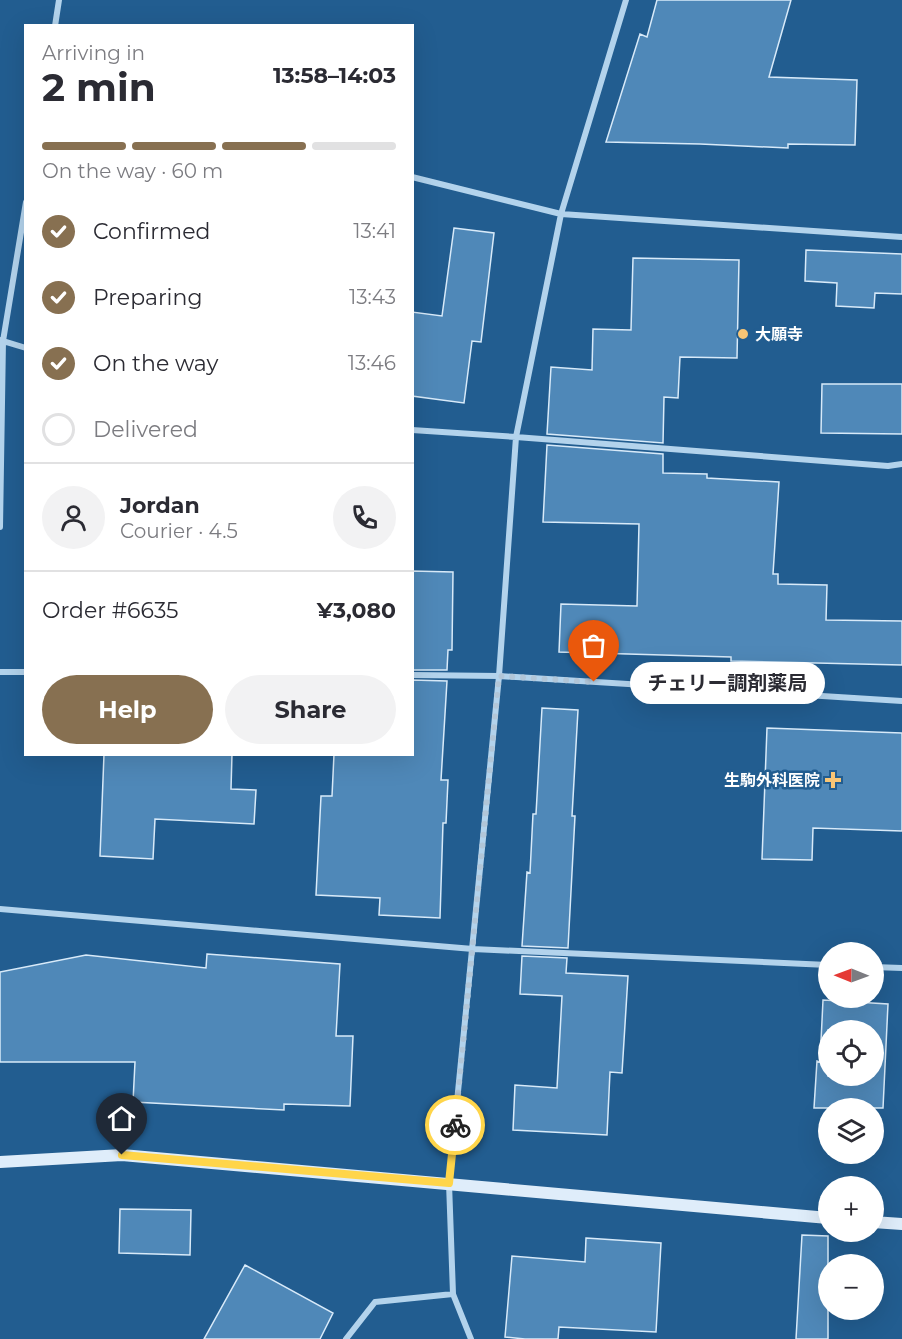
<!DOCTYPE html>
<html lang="en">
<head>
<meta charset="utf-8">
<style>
  :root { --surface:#fff; --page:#f2f2f3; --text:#2b2b33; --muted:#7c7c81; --line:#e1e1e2; --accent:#877051 }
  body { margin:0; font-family:Montserrat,"Noto Sans JP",sans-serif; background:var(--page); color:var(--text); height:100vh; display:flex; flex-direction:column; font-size:22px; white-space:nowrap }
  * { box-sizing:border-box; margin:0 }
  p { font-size:20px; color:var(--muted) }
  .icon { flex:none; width:33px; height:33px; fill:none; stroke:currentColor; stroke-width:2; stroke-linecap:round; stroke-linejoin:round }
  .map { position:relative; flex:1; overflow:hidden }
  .details { position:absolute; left:24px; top:24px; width:390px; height:732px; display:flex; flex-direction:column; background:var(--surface); border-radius:0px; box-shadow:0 6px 24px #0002 }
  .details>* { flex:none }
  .needle { width:39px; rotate:271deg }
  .fabs { position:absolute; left:818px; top:942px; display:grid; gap:12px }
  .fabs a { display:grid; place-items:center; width:66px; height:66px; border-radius:50%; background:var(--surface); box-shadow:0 6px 24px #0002; font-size:30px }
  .pin { position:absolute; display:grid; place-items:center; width:51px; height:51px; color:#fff; margin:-62px -26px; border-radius:50% 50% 50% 0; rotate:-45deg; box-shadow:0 0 6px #0007 }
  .pin .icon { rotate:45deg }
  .courier { position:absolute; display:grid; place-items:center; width:60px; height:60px; margin:-30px; border:4px solid #ffd54a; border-radius:50%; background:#fff; color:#222; box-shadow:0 2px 8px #0007 }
  .bubble { position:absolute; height:42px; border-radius:21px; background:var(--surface); box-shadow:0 6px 24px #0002; font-size:20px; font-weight:700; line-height:42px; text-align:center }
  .summary em { font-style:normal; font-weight:700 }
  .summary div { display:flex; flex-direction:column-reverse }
  .summary { display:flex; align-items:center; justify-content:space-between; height:102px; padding:0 18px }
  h1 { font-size:39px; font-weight:700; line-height:45px }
  .bar { display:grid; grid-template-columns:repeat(4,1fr); gap:9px 6px; align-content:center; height:72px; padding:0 18px }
  .bar i { height:8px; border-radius:4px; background:var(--line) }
  .bar .on { background:var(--accent) }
  .bar p { grid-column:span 4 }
  .line { display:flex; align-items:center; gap:15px; padding:0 18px; border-top:2px solid var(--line) }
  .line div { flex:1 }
  .round { display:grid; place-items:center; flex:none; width:63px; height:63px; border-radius:32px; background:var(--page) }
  ol { padding:0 18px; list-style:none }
  li { display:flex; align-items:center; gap:18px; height:66px }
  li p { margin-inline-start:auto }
  li .icon { padding:6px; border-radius:50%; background:var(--accent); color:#fff; stroke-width:4 }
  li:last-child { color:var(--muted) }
  li i { width:33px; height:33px; border:3px solid var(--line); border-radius:50% }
  .primary-button { display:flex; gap:12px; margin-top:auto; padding:12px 18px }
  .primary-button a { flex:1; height:69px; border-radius:36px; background:var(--accent); color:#fff; font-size:24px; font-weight:700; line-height:69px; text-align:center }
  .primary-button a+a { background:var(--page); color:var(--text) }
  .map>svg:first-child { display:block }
  .building { fill:#4f88b8; stroke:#d8eaf9; stroke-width:1.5; fill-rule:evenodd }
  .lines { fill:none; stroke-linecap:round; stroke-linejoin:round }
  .street { stroke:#b3d3ec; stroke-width:6 }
  .secondary { stroke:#dfedfa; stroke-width:12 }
  .done { stroke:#b2c6d8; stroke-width:6; stroke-dasharray:0 10.8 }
  .route { stroke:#ffd54a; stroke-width:8 }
  .poi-dot { fill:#f8c575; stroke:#225d90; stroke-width:2 }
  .labels { text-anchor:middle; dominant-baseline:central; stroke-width:5; stroke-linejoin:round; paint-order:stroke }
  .poi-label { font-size:16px; font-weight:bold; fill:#fff; stroke:#225d90; text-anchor:start }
</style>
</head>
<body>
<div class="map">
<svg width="902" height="1339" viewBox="0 0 902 1339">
  <rect width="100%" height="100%" fill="#225d90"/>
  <path class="building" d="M 657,0 L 791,0 L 769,77 L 857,80 L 855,145 L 788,144 L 788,148 L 700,144 L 606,142 L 640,34 L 647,37 Z
    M 454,228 L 494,233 L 481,342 L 472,341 L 464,403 L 412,396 L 412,312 L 442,316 Z
    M 806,250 L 902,254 L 902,294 L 875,293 L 874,308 L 836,306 L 837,283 L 805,281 Z
    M 633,258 L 739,260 L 737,358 L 680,357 L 678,398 L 664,397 L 663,443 L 547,434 L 551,367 L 592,370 L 593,329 L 631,330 Z
    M 822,384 L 902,384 L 902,434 L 821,433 Z
    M 547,445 L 663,454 L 663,473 L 707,474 L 707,478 L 779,482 L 773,574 L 778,574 L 778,584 L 827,585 L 826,620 L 902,621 L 902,665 L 731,661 L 731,657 L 559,652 L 561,604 L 637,606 L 639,524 L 543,522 Z
    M 412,571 L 453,572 L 452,650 L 448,650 L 447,670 L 412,670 Z
    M 412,680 L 447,681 L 441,780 L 448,780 L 446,823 L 443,823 L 440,918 L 379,915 L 380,898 L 316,895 L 321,796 L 332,796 L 334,754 L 412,754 Z
    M 542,708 L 578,710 L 572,816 L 575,816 L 568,948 L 522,946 L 527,872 L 530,873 L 533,814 L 536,814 Z
    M 767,728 L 902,733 L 902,831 L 813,828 L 812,860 L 762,859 Z
    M 104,754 L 232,754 L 231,789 L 256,790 L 254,824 L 155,819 L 153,859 L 100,856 Z
    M 207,954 L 340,964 L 336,1036 L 353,1036 L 350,1106 L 284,1104 L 284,1110 L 133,1102 L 135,1062 L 0,1062 L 0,972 L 86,955 L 206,968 Z
    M 522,956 L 567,958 L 566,973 L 628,976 L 622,1073 L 610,1072 L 607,1135 L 513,1130 L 515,1085 L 557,1088 L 562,996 L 520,994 Z
    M 823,1000 L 888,1004 L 883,1108 L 814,1108 L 817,1061 L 820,1062 ZM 828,1030 L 873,1030 L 873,1076 L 828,1076 Z
    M 120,1209 L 191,1210 L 190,1255 L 119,1253 Z
    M 802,1235 L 828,1236 L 828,1339 L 796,1339 Z
    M 586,1238 L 661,1243 L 656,1332 L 559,1327 L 558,1339 L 525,1339 L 505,1337 L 512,1256 L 585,1262 Z
    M 245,1265 L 333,1313 L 320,1339 L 204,1339 Z"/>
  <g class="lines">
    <path class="street" d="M 55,26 L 59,0
      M 412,177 L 561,214 L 902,237
      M 0,340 L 26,348
      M 412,430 L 516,437 L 888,466 L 902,464
      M 0,527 L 3,341 L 26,202
      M 0,672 L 26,672
      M 412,675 L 499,676 L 902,701
      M 0,909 L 473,949 L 828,965
      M 873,967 L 902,968
      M 346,1339 L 375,1302 L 453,1294
      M 471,1339 L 453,1294 L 449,1183 L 499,676 L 516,437 L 561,214 L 626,0"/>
    <path class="secondary" d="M 0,1162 L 122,1155 L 828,1218
      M 873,1222 L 902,1224"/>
  </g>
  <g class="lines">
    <path class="done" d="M 455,1125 L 499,676 L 594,682"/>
    <path class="route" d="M 122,1155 L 449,1183 L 455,1125"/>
  </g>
  <g class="poi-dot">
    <circle cx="743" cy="334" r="6"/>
    <path d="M830 771h6v6h6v6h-6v6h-6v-6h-6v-6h6z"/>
  </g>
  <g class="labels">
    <g class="poi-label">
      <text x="755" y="334">大願寺</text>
      <text x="820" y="780" text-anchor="end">生駒外科医院</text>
    </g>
  </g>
</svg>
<div class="fabs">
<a><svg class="needle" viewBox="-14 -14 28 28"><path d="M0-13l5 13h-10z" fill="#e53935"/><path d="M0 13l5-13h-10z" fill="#7c7c81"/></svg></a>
<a><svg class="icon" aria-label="locate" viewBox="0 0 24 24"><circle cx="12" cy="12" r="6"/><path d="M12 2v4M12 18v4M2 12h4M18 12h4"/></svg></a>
<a><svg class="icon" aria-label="layers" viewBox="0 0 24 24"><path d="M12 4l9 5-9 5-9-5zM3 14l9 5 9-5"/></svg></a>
<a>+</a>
<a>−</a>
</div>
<div class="pin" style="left:594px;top:682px;background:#ea580c"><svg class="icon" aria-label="bag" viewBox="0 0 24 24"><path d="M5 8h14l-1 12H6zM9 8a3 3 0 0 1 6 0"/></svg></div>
<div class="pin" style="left:122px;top:1155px;background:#1f2937"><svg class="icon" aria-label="home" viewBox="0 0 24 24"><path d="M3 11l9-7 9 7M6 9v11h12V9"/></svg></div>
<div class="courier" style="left:455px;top:1125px"><svg class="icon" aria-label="bike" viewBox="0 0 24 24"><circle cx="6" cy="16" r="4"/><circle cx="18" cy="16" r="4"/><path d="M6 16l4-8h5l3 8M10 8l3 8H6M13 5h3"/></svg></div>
<div class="bubble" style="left:630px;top:662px;width:195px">チェリー調剤薬局</div>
<section class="details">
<div class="summary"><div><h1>2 min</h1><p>Arriving in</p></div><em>13:58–14:03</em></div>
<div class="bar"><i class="on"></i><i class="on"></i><i class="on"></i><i></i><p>On the way · 60 m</p></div>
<ol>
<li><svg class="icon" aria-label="check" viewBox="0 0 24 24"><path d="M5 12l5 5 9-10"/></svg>Confirmed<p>13:41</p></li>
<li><svg class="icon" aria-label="check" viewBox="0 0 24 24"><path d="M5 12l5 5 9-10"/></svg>Preparing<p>13:43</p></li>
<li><svg class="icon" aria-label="check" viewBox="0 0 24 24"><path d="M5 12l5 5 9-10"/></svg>On the way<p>13:46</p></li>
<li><i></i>Delivered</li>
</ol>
<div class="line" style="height:108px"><a class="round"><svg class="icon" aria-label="person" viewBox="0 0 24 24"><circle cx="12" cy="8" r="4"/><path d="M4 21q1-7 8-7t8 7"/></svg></a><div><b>Jordan</b><p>Courier · 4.5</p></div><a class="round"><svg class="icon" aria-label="phone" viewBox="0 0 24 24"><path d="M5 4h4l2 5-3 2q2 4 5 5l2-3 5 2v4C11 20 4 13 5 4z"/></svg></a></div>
<div class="line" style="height:78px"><div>Order #6635</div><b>¥3,080</b></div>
<div class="primary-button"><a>Help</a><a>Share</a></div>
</section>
</div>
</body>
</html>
